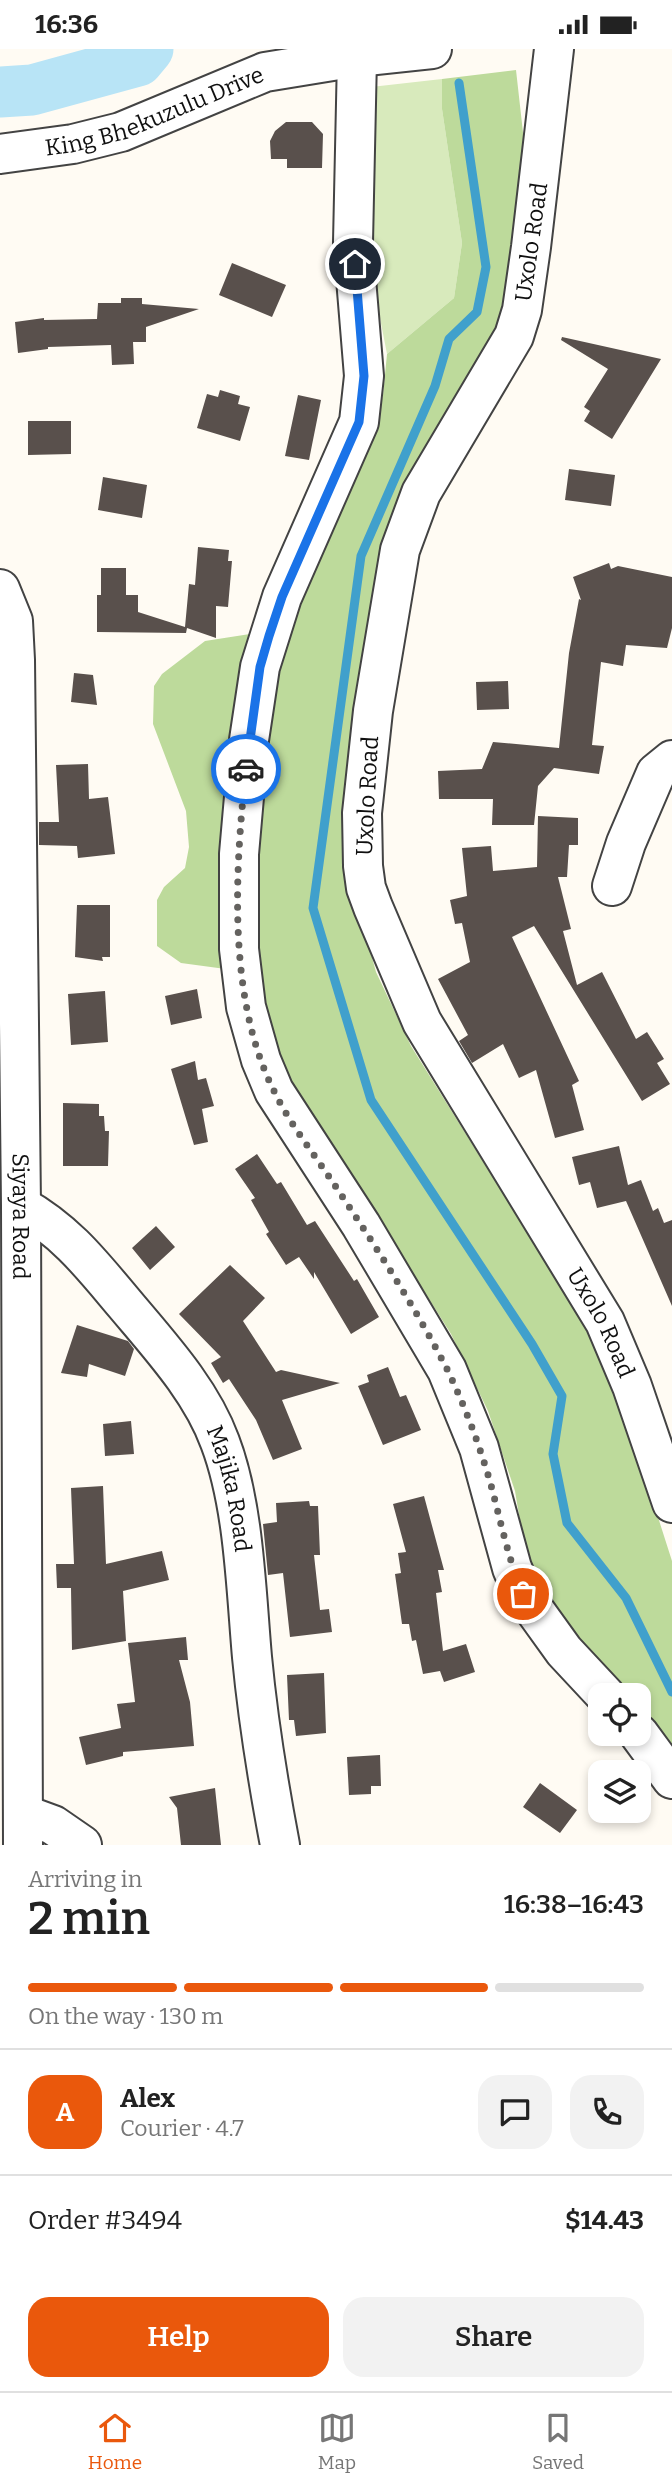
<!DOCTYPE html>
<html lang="en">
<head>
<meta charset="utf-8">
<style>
  :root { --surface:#fff; --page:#f2f2f2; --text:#222; --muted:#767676; --line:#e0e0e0; --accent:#ea580c }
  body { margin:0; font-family:Bitter,serif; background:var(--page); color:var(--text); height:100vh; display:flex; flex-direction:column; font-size:26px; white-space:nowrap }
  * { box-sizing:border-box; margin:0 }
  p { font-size:23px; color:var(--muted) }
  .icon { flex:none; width:38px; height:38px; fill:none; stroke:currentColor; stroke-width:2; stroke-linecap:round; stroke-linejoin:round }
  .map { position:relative; height:1796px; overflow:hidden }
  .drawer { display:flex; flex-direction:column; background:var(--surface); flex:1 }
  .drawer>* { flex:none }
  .tools { position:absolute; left:588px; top:1634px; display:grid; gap:14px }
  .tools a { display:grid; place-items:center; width:63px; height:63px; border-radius:14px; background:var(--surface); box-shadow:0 4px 10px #0003; font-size:35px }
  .pin { position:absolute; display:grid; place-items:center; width:60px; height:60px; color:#fff; margin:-30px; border:4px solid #fff; border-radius:50%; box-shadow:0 2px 7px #0007 }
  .courier { position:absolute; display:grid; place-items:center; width:70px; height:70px; margin:-35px; border:5px solid #1a73e8; border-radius:50%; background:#fff; color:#222; box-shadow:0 2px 9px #0007 }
  .overview em { font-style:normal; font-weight:600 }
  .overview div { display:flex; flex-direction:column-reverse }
  .overview { display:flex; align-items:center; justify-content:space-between; height:119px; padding:0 28px }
  h1 { font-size:46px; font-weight:600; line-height:52px }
  .bar { display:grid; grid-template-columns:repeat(4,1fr); gap:10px 7px; align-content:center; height:84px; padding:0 28px }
  .bar i { height:9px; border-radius:5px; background:var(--line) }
  .bar .current { background:var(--accent) }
  .bar p { grid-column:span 4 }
  .line { display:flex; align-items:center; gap:18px; padding:0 28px; border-top:2px solid var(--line) }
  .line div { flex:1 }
  .round { display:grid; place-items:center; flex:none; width:74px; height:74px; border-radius:21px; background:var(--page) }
  .primary-button { display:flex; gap:14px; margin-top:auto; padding:14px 28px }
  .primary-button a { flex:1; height:80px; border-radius:21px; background:var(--accent); color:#fff; font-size:28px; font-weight:600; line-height:80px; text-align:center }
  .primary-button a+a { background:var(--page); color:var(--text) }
  .status { display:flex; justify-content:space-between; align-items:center; height:49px; padding:0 35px; background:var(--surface); direction:ltr }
  .status svg { height:19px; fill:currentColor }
  .menu { display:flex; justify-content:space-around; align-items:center; height:98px; border-top:2px solid var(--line); background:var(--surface); font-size:19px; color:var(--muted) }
  .menu a { display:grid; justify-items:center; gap:4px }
  .menu .current { color:var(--accent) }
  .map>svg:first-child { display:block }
  .green { fill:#d8eabc }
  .forest { fill:#bdda9b }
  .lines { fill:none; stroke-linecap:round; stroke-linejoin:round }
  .stream { stroke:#40a0cc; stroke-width:9 }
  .river { stroke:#b8e4f6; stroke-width:51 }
  .building { fill:#59504c }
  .minor-casing { stroke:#434343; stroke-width:42 }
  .minor { stroke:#fff; stroke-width:38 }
  .done { stroke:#64625f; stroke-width:7; stroke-dasharray:0 12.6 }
  .route { stroke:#1a73e8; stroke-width:9 }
  .labels { text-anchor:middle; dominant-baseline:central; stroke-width:7; stroke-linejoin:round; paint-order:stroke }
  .street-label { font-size:23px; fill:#101010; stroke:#fff }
</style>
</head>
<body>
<div class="status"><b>16:36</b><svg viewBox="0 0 49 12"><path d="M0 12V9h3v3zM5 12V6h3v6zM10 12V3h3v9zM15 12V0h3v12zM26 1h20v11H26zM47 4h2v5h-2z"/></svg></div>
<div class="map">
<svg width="672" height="1796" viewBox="0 0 672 1796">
  <rect width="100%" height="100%" fill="#fffbf3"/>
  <path class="green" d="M 442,30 L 442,60 L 462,194 L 454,249 L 387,305 L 369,213 L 371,38 Z"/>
  <path class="forest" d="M 516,21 L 529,137 L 506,284 L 410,434 L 351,832 L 376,923 L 411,997 L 577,1263 L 618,1343 L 672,1512 L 672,1701 L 639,1657 L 639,1647 L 630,1647 L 537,1542 L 527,1514 L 515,1442 L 488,1362 L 451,1285 L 373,1161 L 305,1068 L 233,921 L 181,914 L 157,897 L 157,851 L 164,838 L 185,819 L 189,798 L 186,762 L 153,675 L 154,637 L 162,625 L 205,592 L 250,585 L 279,603 L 285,598 L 338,455 L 372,390 L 383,346 L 387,305 L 454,249 L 462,194 L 442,60 L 442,30 Z"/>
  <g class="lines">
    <path class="stream" d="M 459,34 L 486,218 L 477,263 L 449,290 L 435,337 L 361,507 L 313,859 L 371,1051 L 532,1295 L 562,1347 L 553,1405 L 567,1474 L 626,1549 L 672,1643"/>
    <path class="river" d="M 0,43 L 32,41 L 138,12 L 148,0"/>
  </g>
  <path class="building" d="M 286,73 L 312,73 L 323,85 L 322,119 L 287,119 L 287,110 L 271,110 L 270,92 L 275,82 Z
    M 232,214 L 286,236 L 272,268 L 219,246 Z
    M 121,249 L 142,249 L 142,255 L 199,260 L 146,278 L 146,293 L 133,293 L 134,315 L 112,316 L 111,296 L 48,298 L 48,300 L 18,304 L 15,273 L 44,269 L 44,271 L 97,270 L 98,254 L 121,254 Z
    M 562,288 L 661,310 L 612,390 L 584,372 L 590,362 L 584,358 L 608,320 L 561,291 Z
    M 220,341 L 240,347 L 238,355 L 250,358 L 240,392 L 197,379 L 207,345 L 218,348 Z
    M 298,346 L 321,351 L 309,411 L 285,407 Z
    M 28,372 L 71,372 L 71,405 L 28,406 Z
    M 569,420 L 615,426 L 611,457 L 565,451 Z
    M 103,428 L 147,436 L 142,469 L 98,461 Z
    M 198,498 L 229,501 L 228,512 L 232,512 L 228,558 L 216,557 L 216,589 L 187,579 L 186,584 L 97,583 L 97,546 L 101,546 L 101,519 L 126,519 L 126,546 L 138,546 L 138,563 L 185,578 L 189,535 L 195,536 Z
    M 609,514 L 611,520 L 618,517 L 672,528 L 672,579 L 667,599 L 626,596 L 623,617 L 601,613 L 592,696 L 604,697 L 599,725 L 554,719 L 538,737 L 534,776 L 492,776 L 493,750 L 439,750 L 438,722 L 482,720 L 493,693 L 559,699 L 569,604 L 579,550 L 581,551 L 573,528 Z
    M 74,624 L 93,626 L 97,656 L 71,653 Z
    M 508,632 L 509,660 L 477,661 L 476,633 Z
    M 88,715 L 89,750 L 108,748 L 115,805 L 78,809 L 77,797 L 39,796 L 39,773 L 59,773 L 56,716 Z
    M 538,767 L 578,769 L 578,796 L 569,796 L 567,828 L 558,828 L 571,880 L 563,882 L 577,936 L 602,923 L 636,990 L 647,983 L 664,1010 L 657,1014 L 670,1035 L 642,1052 L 534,877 L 512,888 L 579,1032 L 572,1036 L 584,1081 L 555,1089 L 536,1021 L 519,1029 L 503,995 L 472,1014 L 459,992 L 468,986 L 438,930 L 470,913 L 462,874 L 455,875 L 450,851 L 467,847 L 462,799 L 491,797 L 493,822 L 537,818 Z
    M 77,856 L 110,856 L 110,908 L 102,908 L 103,912 L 75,908 Z
    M 197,940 L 202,969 L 171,976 L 165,947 Z
    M 105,942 L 108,993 L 71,996 L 68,945 Z
    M 195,1012 L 198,1031 L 206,1029 L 214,1057 L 202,1060 L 208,1093 L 194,1096 L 171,1020 Z
    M 63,1054 L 99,1055 L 99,1067 L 104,1067 L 105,1082 L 109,1082 L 108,1117 L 63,1117 Z
    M 619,1097 L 628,1136 L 641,1131 L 653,1162 L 658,1159 L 664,1174 L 672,1171 L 672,1257 L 626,1152 L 597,1159 L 590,1133 L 579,1136 L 572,1108 Z
    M 257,1105 L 277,1135 L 281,1133 L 307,1176 L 315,1172 L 354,1232 L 357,1230 L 379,1268 L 351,1285 L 314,1223 L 314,1230 L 299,1208 L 286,1216 L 266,1185 L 269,1183 L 251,1151 L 255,1149 L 235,1120 Z
    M 156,1177 L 175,1198 L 150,1221 L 132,1199 Z
    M 230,1216 L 265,1249 L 243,1272 L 276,1323 L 281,1321 L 340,1334 L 282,1351 L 302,1400 L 273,1411 L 256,1371 L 229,1330 L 223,1334 L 211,1314 L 221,1308 L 179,1265 Z
    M 77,1276 L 128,1292 L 134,1300 L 125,1327 L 89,1315 L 87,1328 L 61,1324 Z
    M 388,1318 L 400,1348 L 406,1346 L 421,1381 L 383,1396 L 358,1337 L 369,1333 L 367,1326 Z
    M 131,1372 L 134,1405 L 105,1407 L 103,1375 Z
    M 103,1437 L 106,1515 L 162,1502 L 169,1531 L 123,1542 L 126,1592 L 72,1601 L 71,1539 L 57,1539 L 56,1515 L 74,1515 L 71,1439 Z
    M 424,1447 L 444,1521 L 438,1521 L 442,1543 L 436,1544 L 443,1602 L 466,1595 L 475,1623 L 444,1633 L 440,1622 L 423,1625 L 416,1591 L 412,1592 L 409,1575 L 402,1575 L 395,1525 L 401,1524 L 398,1504 L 406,1503 L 393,1455 Z
    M 309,1452 L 310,1457 L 318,1457 L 320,1506 L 314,1506 L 320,1561 L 329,1560 L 332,1583 L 290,1588 L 283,1524 L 268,1526 L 263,1475 L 277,1473 L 276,1454 Z
    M 186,1588 L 188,1611 L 179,1611 L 190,1653 L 194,1697 L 123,1703 L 123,1707 L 86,1716 L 79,1688 L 121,1679 L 117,1655 L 135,1653 L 128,1594 Z
    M 324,1624 L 326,1684 L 296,1687 L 294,1671 L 289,1671 L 287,1626 Z
    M 380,1706 L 381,1737 L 371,1737 L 371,1745 L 349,1746 L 347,1708 Z
    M 540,1734 L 577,1761 L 560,1784 L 523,1758 Z
    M 215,1739 L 221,1796 L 181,1796 L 177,1759 L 169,1748 Z"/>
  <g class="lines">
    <defs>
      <g id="minor">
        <path id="s1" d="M 554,0 L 531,198 L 522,261 L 514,287 L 421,444 L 400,501 L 373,662 L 362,764 L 363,817 L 366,839 L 373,858 L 422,973 L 605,1273 L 632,1337 L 672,1454"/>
        <path d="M 357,8 L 353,193 L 364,327 L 359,373 L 282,548 L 260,618 L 249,691 L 239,805 L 239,900 L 246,958 L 261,1011 L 274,1042 L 361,1176 L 447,1321 L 479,1399 L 512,1519 L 523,1545 L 564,1602 L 606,1647"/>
        <path id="s2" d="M 0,105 L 73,95 L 121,83 L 265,23 L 357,8 L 432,0"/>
        <path id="s3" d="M 0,540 L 13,572 L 15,611 L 21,1157 L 23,1796"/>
        <path d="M 612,837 L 626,794 L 656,724 L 672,711"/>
        <path id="s4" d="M 21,1157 C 66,1182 92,1216 124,1254 C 160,1297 201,1341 220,1393 C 244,1456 246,1540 252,1608 C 258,1671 268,1733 280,1796"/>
        <path d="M 639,1685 L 672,1730"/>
        <path d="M 23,1765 L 53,1776 L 82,1796"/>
      </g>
    </defs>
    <use href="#minor" class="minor-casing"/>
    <use href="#minor" class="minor"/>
  </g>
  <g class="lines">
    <path class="done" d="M 246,720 C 235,820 227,949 274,1042 C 290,1075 314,1105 334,1135 C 374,1195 414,1256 447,1320 C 464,1355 478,1392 489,1429 C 500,1468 507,1507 523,1545"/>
    <path class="route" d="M 246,720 L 260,618 L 269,587 L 282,548 L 359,373 L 364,327 L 355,215"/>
  </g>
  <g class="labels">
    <g class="street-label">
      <text stroke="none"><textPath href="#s2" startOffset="161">King Bhekuzulu Drive</textPath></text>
      <text transform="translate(531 193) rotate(-82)">Uxolo Road</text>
      <text transform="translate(367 747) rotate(-87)">Uxolo Road</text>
      <text stroke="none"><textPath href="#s3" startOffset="630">Siyaya Road</textPath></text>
      <text stroke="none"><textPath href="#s1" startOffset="1370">Uxolo Road</textPath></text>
      <text stroke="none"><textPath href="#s4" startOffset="360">Majika Road</textPath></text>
    </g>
  </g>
</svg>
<div class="tools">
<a><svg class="icon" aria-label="locate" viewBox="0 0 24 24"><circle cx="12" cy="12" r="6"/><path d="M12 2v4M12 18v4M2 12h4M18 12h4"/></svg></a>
<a><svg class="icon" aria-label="layers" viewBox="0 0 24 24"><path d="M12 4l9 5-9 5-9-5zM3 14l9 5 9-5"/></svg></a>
</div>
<div class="pin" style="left:523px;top:1545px;background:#ea580c"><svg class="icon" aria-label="bag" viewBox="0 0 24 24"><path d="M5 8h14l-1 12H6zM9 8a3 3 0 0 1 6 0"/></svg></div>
<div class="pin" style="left:355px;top:215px;background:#1f2937"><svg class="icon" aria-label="home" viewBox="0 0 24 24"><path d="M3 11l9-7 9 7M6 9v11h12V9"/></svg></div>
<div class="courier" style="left:246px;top:720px"><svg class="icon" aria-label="car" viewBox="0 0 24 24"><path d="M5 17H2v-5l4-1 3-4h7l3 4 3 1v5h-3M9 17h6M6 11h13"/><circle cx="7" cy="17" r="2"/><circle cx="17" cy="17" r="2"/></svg></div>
</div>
<section class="drawer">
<div class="overview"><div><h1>2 min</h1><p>Arriving in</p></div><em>16:38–16:43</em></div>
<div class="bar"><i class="current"></i><i class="current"></i><i class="current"></i><i></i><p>On the way · 130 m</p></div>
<div class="line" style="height:126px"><b class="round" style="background:var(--accent);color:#fff">A</b><div><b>Alex</b><p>Courier · 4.7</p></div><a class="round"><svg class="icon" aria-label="chat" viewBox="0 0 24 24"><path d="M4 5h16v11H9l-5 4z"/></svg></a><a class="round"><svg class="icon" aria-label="phone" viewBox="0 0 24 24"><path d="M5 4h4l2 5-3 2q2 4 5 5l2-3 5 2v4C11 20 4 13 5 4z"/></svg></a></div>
<div class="line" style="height:91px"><div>Order #3494</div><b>$14.43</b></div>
<div class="primary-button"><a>Help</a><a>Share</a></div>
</section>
<nav class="menu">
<a class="current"><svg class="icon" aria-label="home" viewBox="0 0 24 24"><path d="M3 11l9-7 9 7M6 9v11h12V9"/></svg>Home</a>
<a><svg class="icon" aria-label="map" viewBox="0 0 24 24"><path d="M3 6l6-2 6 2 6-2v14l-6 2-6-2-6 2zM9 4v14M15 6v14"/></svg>Map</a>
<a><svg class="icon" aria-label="saved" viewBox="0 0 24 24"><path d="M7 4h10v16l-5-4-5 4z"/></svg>Saved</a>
</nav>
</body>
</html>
